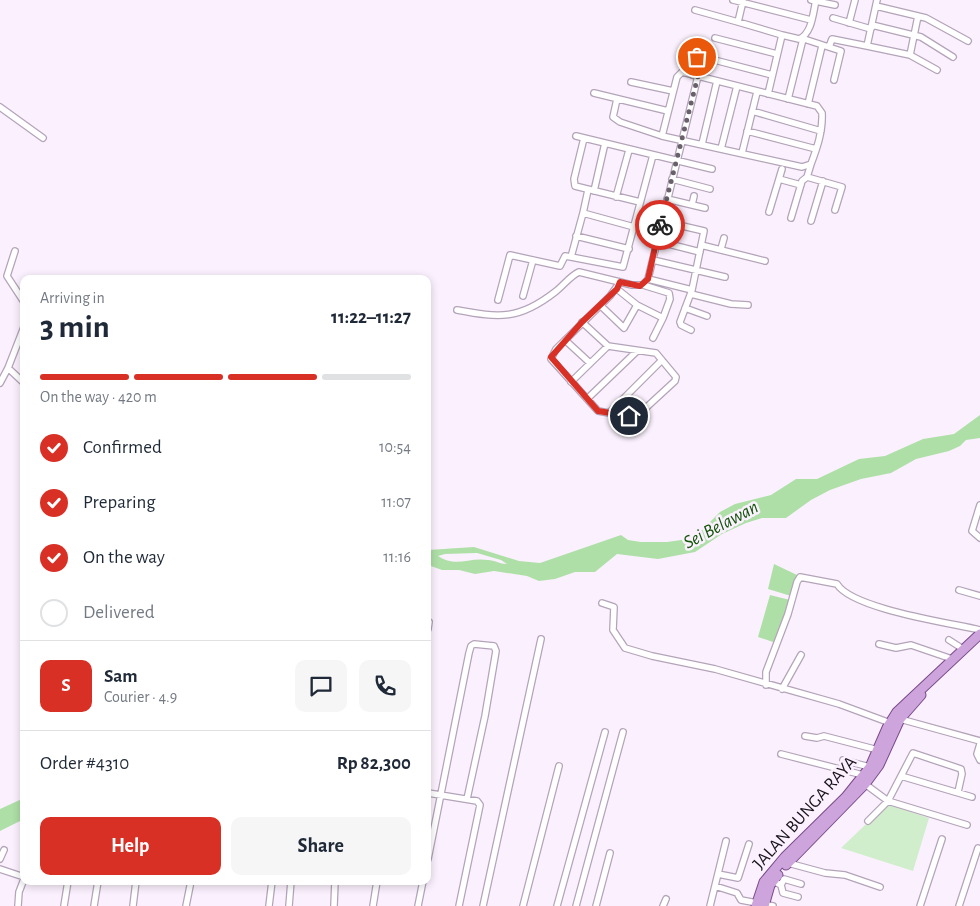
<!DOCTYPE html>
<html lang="en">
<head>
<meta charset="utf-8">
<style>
  :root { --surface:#fff; --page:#f6f6f7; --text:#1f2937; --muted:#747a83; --line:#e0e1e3; --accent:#d93025 }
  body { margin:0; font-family:"Alegreya Sans",sans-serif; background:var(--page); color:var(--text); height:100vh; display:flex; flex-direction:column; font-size:19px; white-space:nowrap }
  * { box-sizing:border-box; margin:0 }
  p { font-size:16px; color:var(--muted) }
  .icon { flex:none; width:28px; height:28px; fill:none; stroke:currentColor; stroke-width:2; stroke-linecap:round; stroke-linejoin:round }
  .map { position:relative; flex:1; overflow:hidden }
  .side { position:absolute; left:20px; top:275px; width:411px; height:610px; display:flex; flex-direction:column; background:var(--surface); border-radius:10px; box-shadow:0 2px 8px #0003 }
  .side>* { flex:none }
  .pin { position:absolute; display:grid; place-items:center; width:42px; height:42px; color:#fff; margin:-21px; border:2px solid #fff; border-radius:50%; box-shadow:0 1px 5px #0007 }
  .courier { position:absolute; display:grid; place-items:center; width:50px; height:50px; margin:-25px; border:4px solid #d93025; border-radius:50%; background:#fff; color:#222; box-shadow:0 1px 6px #0007 }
  .head em { font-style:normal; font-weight:700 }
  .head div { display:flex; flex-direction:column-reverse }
  .head { display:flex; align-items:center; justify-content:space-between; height:85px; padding:0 20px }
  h1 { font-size:32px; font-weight:700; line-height:38px }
  .bar { display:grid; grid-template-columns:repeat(4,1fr); gap:8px 5px; align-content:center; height:60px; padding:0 20px }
  .bar i { height:6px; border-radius:4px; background:var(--line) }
  .bar .selected { background:var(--accent) }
  .bar p { grid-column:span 4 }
  .line { display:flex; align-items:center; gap:12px; padding:0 20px; border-top:1px solid var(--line) }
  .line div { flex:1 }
  .round { display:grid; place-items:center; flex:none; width:52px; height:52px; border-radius:10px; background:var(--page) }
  ol { padding:0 20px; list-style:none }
  li { display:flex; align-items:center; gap:15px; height:55px }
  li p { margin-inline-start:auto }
  li .icon { padding:5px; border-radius:50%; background:var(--accent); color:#fff; stroke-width:4 }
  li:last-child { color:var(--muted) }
  li i { width:28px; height:28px; border:2px solid var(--line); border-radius:50% }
  .action { display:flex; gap:10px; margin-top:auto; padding:10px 20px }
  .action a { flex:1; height:58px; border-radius:10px; background:var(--accent); color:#fff; font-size:20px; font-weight:700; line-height:58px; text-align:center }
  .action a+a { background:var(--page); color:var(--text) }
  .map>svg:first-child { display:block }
  .green { fill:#d0eecb }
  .water { fill:#aedfa7; fill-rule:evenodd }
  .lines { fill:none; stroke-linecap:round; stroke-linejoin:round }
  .street-casing { stroke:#b4a4b9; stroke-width:8 }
  .primary-casing { stroke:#794a8a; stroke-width:11 }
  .street { stroke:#fff; stroke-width:5.5 }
  .primary { stroke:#cea4dc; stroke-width:9 }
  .done { stroke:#68616a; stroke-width:5; stroke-dasharray:0 9 }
  .route { stroke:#d93025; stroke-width:6 }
  .labels { text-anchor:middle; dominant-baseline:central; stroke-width:5; stroke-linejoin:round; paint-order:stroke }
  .street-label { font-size:18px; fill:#19131b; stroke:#fbf1fe }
  .water-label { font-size:19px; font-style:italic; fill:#125408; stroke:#fbf1fe }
</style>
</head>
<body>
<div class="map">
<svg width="980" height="906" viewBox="0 0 980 906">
  <rect width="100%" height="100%" fill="#fbf1fe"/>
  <path class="green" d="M 887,804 L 929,818 L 913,871 L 841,848 Z"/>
  <path class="water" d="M 980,415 L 980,438 L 966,440 L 960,446 L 949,451 L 916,459 L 891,473 L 861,479 L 830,490 L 811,500 L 786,518 L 762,518 L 746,523 L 722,534 L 695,552 L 658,559 L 617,554 L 595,572 L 575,572 L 555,579 L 539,581 L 527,576 L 494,571 L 475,574 L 459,570 L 442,570 L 428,565 L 428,550 L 474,547 L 519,561 L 540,563 L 621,535 L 628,540 L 641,542 L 667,542 L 688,539 L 702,530 L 720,512 L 735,504 L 771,495 L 796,479 L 817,479 L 859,459 L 885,456 L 923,439 L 954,434 ZM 477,553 L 501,560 L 507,564 C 499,564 495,560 488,560 C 468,557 456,568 438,556 L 445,554 Z
    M 774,564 L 797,575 L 791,596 L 768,589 Z
    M 770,595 L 790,600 L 776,643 L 758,637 Z
    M 24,798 L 24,819 L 0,831 L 0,809 Z"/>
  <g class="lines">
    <defs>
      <path id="street" d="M 733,0 L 811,20
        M 811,0 L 835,5
        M 877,0 L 867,46 L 910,55 L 937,70
        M 743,1 L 738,22 L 782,35
        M 876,6 L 926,18 L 968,41
        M 695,10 L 738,22
        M 833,18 L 871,29
        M 849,23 L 855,0
        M 872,25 L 921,37 L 953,57
        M 715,38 L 777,54
        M 801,38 L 841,51 L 834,80
        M 829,47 L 832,39 L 867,46
        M 910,55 L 918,16
        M 692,75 L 699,56 L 772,75
        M 631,82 L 673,91
        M 594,93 L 668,111
        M 768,94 L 782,35 L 799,39 C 812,34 813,13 816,0
        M 617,99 L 613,117 L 620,122 L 662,136 L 802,167 L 811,164 C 817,148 823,131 822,113 L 817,106 L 682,72 L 677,77 L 662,136
        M 788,99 L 803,39
        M 808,104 L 822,46
        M 0,107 L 43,138
        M 752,111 L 821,131
        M 747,131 L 816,149
        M 576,136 L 712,169
        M 584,138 L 574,179 L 575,186 L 640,202
        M 702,144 L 717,81
        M 721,149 L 737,86
        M 742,153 L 757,92
        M 811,164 L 807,177 L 842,187 L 835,210
        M 782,169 L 779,179 L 801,185
        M 672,179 L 710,189
        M 588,190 L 583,213 L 634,227
        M 594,191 L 605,143
        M 616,197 L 629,150
        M 667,199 L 705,208
        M 692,205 L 694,196
        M 769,212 L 779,179
        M 583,213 L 571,257 L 623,267 L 653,155
        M 791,218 L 802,181 L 807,177
        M 661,221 L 704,231 L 692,290 L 680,322 L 681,325 L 691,330
        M 811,221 L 823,181
        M 576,236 L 629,249
        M 657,241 L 700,252
        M 701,245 L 765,261
        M 721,249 L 724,238
        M 15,251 L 7,276 L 24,302
        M 653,260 L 725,277
        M 648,279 L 692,290
        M 620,282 L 610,296 L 556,349 L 551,359 L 598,411 L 609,413 L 662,360
        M 617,289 L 637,305 L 663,318 L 670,299 L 669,293 L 643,285
        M 691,294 L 731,304 L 748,305
        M 523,296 L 533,260
        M 498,300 L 510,255 L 560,266 L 565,256 L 571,257
        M 601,306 L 624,328 L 637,305
        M 685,308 L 707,316
        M 457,310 C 500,318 519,320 555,292 C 563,286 570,276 579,272 L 632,285 L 643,285 L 648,279 L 698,76
        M 582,322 L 608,346 L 656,353 L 676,377 L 675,381 L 637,416 L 609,413
        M 653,338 L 663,318
        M 565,340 L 590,363
        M 8,368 L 24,327
        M 571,382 L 608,346
        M 0,383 L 8,368 L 24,383
        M 587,399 L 636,352
        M 980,505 L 972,531 L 980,538
        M 959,590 L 980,596
        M 602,603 L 614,607 L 613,630 L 625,648 L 652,656 L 715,669 L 839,704 L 893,724
        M 428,629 L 429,622
        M 949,640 L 963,649
        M 879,644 L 896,648 L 911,645 L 952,659
        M 766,685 L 766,672 L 788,614 L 797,582 L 800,577 L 837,584 C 852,609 951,623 980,630
        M 782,689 L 801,655
        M 900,719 L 980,741
        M 805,736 L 817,738 L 824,736 L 878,750
        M 980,744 L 977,754 L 980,760
        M 781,754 L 863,775
        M 843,760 L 870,767
        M 901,776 L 972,797
        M 865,784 L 888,801 L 967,825
        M 428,793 L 477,801 L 480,805 L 459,906
        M 868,821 L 888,801 L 913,753 L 961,769 L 962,774 L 958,792
        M 0,859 L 4,850
        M 428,859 L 469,653 L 471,646 L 474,644 L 494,646 L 496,651 L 485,716 L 467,799
        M 788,863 L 825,873 L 845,875 L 880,887
        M 0,869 L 24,877
        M 718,874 L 738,878 L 749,844
        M 773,881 L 781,885 L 784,879 L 801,884
        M 781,885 L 783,893 L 798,897
        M 715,886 L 737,893 L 741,900 L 773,906
        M 18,906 L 19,892 L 24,879
        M 64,906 L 68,881
        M 94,906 L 98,881
        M 133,906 L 136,881
        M 186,906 L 191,881
        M 269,906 L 272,881
        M 289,906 L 291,881
        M 334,906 L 335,881
        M 373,906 L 377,881
        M 418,906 L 423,881
        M 483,906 L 541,639
        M 523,906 L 559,766
        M 557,906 L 605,732
        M 576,906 L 623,732
        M 596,906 L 610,853
        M 663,906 L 666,899
        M 710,906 L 726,841
        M 920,906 L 942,839
        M 959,906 L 978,848"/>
      <path id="primary" d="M 786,865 L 865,784 L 879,765 L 900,719 L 921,695
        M 756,906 L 764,882 L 785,857 L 846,797 L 870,767 L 887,728 L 897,712 L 980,634
        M 764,906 L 770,885 L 778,875"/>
    </defs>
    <use href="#street" class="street-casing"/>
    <use href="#primary" class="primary-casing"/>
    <use href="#street" class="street"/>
    <use href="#primary" class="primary"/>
  </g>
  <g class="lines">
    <path class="done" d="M 660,225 L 698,76 L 692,75 L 697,57"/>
    <path class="route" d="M 629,416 L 598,411 L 551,357 L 582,322 L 617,289 L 620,282 L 640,286 L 648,279 L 660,225"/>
  </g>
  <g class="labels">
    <g class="street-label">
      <text transform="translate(805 813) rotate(-48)">JALAN BUNGA RAYA</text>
    </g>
    <g class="water-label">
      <text transform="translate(721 525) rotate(-28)">Sei Belawan</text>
    </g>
  </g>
</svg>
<div class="pin" style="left:697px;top:57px;background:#ea580c"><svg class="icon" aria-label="bag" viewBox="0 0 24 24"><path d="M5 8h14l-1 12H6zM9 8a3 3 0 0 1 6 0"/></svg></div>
<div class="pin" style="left:629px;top:416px;background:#1f2937"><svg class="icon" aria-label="home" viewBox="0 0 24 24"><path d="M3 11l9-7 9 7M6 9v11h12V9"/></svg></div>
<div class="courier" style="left:660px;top:225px"><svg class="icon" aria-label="bike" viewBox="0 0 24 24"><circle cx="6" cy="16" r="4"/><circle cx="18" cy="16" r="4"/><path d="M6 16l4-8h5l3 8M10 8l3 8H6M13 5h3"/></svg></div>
<section class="side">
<div class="head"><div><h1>3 min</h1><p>Arriving in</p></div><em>11:22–11:27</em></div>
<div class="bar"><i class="selected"></i><i class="selected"></i><i class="selected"></i><i></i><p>On the way · 420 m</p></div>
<ol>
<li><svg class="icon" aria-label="check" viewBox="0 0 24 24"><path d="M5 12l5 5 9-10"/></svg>Confirmed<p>10:54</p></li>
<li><svg class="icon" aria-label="check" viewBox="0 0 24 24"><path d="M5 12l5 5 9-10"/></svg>Preparing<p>11:07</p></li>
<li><svg class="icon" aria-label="check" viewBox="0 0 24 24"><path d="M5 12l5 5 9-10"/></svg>On the way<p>11:16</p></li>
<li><i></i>Delivered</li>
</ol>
<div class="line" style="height:90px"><b class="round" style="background:var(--accent);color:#fff">S</b><div><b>Sam</b><p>Courier · 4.9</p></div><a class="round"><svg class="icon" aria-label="chat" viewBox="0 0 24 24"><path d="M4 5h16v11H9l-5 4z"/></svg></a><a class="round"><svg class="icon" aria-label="phone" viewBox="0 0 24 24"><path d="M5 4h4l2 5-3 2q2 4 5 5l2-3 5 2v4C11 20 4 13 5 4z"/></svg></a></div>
<div class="line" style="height:65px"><div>Order #4310</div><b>Rp 82,300</b></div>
<div class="action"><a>Help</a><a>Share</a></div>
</section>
</div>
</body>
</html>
